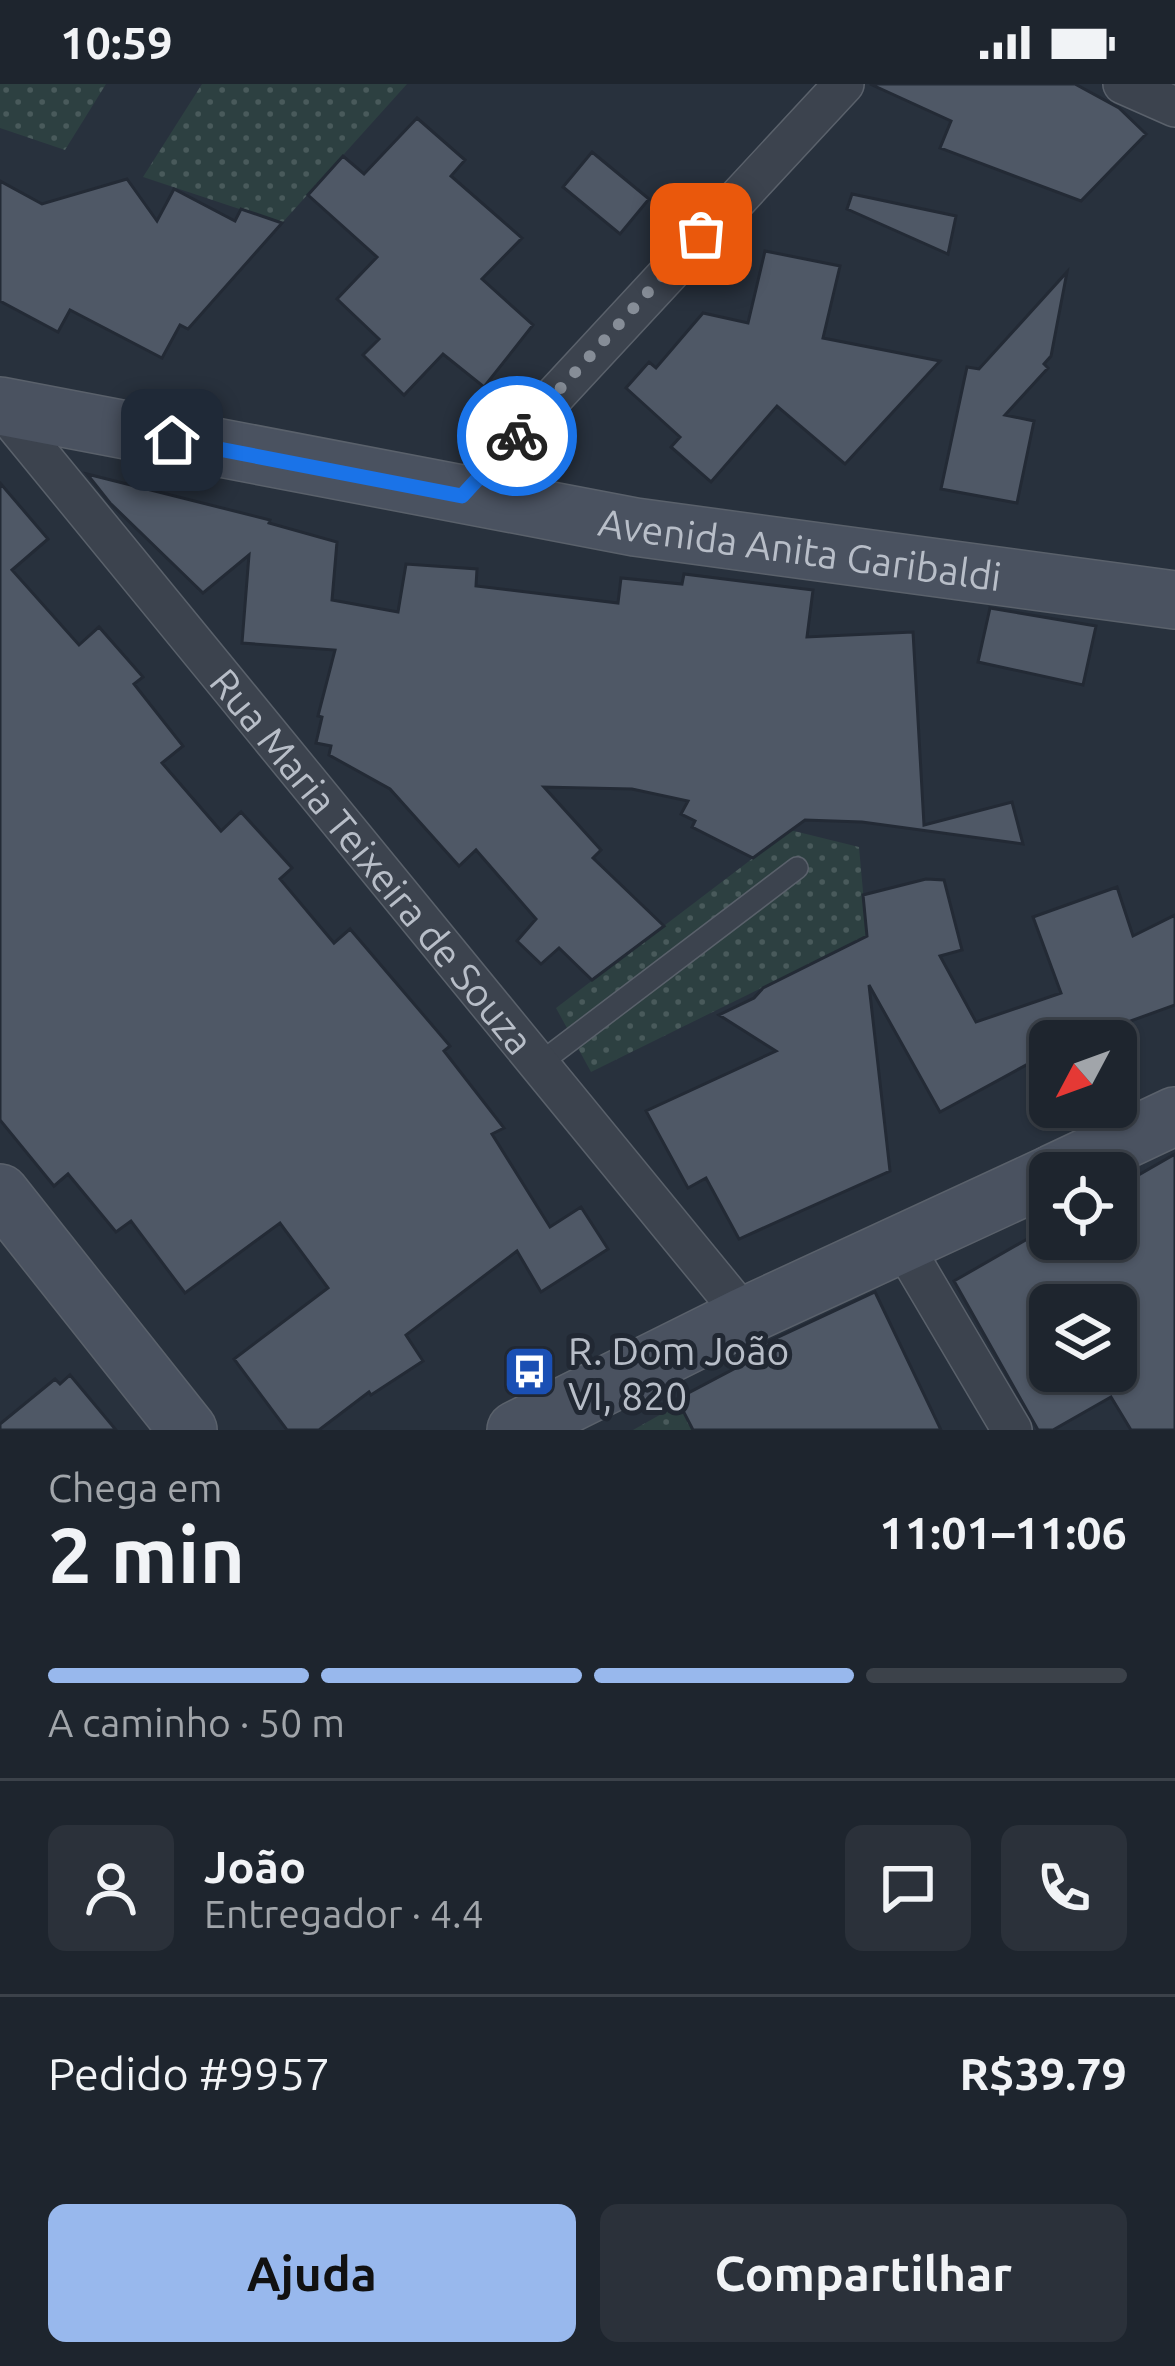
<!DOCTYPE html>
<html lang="pt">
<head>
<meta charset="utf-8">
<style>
  :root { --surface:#1e252e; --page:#2b313a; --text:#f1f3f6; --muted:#a1a5aa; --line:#3c424a; --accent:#98b8ed }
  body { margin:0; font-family:Ubuntu,sans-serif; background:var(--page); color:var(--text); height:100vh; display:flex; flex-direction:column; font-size:45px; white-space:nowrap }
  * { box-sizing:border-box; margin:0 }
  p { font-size:39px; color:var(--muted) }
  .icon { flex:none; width:66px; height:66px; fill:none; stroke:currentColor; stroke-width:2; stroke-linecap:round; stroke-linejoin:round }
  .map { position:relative; height:1346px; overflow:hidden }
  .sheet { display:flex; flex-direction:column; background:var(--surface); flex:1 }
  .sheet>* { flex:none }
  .needle { width:78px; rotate:229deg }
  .fabs { position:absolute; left:1029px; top:936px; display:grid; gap:24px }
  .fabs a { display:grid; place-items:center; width:108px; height:108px; border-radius:18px; background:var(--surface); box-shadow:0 3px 9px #0004,0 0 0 3px var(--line); font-size:60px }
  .pin { position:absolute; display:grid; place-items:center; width:102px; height:102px; color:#fff; margin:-51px; border-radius:24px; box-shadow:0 6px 18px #0006 }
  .courier { position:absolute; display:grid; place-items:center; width:120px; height:120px; margin:-60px; border:9px solid #1a73e8; border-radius:50%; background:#fff; color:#222; box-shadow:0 3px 15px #0007 }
  .headline em { font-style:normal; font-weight:700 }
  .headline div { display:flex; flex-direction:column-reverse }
  .headline { display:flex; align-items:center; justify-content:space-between; height:204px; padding:0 48px }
  h1 { font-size:78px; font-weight:700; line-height:90px }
  .bar { display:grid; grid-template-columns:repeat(4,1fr); gap:18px 12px; align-content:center; height:144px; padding:0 48px }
  .bar i { height:15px; border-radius:9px; background:var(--line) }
  .bar .current { background:var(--accent) }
  .bar p { grid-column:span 4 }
  .line { display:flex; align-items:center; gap:30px; padding:0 48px; border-top:3px solid var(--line) }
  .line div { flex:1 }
  .round { display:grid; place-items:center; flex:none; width:126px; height:126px; border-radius:18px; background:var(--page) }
  .action { display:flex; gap:24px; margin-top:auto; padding:24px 48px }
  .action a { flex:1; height:138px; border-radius:18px; background:var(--accent); color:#111; font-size:48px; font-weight:700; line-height:138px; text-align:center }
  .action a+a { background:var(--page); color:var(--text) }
  .status { display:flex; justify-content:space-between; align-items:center; height:84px; padding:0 60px; background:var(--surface); direction:ltr }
  .status svg { height:33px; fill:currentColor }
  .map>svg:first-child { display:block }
  .grass { fill:url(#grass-dots) }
  .building { fill:#4f5866; stroke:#232a35; stroke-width:3; fill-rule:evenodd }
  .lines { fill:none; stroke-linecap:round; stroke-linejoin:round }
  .lane-casing { stroke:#5a616b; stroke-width:24 }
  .street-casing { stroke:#5a616b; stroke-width:42 }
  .secondary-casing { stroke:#5a616b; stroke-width:60 }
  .lane { stroke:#3c434e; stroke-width:21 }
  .street { stroke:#3c434e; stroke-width:39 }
  .secondary { stroke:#4a5260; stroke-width:57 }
  .done { stroke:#868d97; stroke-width:12; stroke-dasharray:0 21.6 }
  .route { stroke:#1a73e8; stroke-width:15 }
  .labels { text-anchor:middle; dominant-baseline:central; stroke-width:10; stroke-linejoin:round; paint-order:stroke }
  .street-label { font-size:39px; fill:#b8bec8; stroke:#212833 }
  .poi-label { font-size:39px; fill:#b8bec8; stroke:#212833; text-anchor:start }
</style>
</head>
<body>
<div class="status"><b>10:59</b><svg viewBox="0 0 49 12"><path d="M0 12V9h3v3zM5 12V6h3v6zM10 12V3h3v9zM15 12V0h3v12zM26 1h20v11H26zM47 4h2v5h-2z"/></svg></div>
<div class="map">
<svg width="1175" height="1346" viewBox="0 0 1175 1346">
  <defs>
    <pattern id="grass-dots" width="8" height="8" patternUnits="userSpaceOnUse" patternTransform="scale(3)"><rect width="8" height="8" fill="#2d4041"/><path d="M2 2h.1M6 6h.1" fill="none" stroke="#495a5b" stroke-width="1.8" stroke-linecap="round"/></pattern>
  </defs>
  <rect width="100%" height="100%" fill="#28313d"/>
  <path class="grass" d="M 0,0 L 106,0 L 65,66 L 0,44 Z
    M 202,0 L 407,0 L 282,139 L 143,93 Z
    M 790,746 L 859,763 L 867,852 L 591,988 L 556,924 Z
    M 679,1320 L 693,1346 L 633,1346 Z"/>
  <path class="building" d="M 870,0 L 1075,0 L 1119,24 L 1146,50 L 1081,117 L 940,64 L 951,37 Z
    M 417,34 L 465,76 L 451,92 L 522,154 L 482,195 L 533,241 L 484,303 L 443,270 L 404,311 L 363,271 L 379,255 L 337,215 L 377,173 L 308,111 L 343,72 L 364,90 Z
    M 592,68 L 649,115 L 620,150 L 563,103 Z
    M 127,95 L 157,137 L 174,105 L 235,137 L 241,125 L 282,139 L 188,245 L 180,241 L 162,274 L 70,226 L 58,248 L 0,217 L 0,97 L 42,120 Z
    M 852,110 L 956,132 L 948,170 L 847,125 Z
    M 765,167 L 840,182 L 823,254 L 940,277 L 845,380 L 777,322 L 711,398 L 671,363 L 680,353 L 626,304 L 649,278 L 656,284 L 703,229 L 748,239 Z
    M 1067,188 L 1051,272 L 1044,280 L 1048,284 L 1005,331 L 1034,337 L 1017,419 L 941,405 L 967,283 L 979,285 Z
    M 87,390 L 270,436 L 269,439 L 337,458 L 332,516 L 398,528 L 406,480 L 477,485 L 476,502 L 618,519 L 621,494 L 682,500 L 684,490 L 813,506 L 807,553 L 913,548 L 924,741 L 1012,718 L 1023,760 L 862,738 L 805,736 L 753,774 L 692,743 L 695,737 L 681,730 L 688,717 L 632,705 L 544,703 L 601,766 L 593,774 L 664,842 L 592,896 L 559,864 L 541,880 L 517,857 L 536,835 L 476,766 L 459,782 L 390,705 L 329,671 L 331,662 L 316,659 L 322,633 L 318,632 L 335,566 L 242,559 L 249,471 L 203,509 L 110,419 Z
    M 0,399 L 48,455 L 12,486 L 79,561 L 99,543 L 143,593 L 134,600 L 183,662 L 162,679 L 221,747 L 241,728 L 292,784 L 280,795 L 334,859 L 350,845 L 450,962 L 444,967 L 504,1044 L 492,1050 L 550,1143 L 581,1123 L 608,1165 L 541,1208 L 517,1167 L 406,1251 L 423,1277 L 371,1311 L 369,1308 L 319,1346 L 287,1346 L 234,1275 L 328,1204 L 280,1139 L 185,1209 L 131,1137 L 116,1148 L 68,1090 L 54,1102 L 0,1036 Z
    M 990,524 L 1096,542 L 1083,601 L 978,578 Z
    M 926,795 L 944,796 L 962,866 L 940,872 L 976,938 L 1061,909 L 1033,833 L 1117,803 L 1133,852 L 1175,831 L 1175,921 L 1075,957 L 1050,957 L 1050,968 L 940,1028 L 869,901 L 890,1087 L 739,1155 L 706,1094 L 688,1104 L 646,1027 L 776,967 L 719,931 L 754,914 L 763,904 L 867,852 L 863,811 Z
    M 1175,1070 L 1175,1346 L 1131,1346 L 1111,1313 L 1053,1346 L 1038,1346 L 954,1197 L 1050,1142 L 1050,1155 L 1116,1155 L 1116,1104 ZM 1050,1221 L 1116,1221 L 1116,1287 L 1050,1287 Z
    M 875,1208 L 941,1346 L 693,1346 L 677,1315 L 764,1269 L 761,1261 Z
    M 70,1291 L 116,1346 L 0,1346 L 0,1340 L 55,1295 L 60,1300 Z"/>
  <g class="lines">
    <defs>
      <path id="lane" d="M 539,980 L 797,784"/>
      <g id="street">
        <path d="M 1123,0 L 1175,23"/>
        <path id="s1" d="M 0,322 L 745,1232"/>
        <path d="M 462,412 L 844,0"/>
        <path d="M 902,1160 L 1012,1346"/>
      </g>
      <g id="secondary">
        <path id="s2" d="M 0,322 L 635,443 L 1175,516"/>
        <path d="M 1054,1089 L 1175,1032"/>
        <path d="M 0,1109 L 188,1346"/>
        <path d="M 516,1346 L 745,1232 L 1050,1091"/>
      </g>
    </defs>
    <use href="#lane" class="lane-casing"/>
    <use href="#street" class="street-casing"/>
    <use href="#secondary" class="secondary-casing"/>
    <use href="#lane" class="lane"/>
    <use href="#street" class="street"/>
    <use href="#secondary" class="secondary"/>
  </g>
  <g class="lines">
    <path class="done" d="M 517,352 L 701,150"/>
    <path class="route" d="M 172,356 L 462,412 L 517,352"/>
  </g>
  <defs>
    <symbol id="bus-square" viewBox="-11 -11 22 22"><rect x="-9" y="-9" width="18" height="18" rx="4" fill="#1a4fb4" stroke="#212833"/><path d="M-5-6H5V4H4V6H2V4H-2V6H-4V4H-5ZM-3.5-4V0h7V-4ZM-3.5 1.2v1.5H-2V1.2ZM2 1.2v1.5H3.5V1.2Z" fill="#fff"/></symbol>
  </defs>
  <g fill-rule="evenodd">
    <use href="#bus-square" x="500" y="1258" width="59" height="59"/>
  </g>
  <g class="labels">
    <g class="street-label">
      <text stroke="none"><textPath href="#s2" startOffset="813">Avenida Anita Garibaldi</textPath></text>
      <text stroke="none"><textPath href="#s1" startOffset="588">Rua Maria Teixeira de Souza</textPath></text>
    </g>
    <g class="poi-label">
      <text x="568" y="1266">R. Dom João<tspan x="568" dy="45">VI, 820</tspan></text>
    </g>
  </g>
</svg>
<div class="fabs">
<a><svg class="needle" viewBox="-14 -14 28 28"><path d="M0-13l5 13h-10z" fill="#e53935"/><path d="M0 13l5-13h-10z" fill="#a1a5aa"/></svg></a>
<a><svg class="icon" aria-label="locate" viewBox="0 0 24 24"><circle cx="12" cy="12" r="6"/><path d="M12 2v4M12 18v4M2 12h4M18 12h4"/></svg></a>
<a><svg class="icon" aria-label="layers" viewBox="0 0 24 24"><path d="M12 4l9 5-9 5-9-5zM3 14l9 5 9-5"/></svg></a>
</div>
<div class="pin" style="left:701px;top:150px;background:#ea580c"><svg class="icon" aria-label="bag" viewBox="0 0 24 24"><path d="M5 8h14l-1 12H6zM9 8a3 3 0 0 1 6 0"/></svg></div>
<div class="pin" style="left:172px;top:356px;background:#1f2937"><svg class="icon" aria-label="home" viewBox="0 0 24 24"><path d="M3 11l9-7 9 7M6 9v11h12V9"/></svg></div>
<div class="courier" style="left:517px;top:352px"><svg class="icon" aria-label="bike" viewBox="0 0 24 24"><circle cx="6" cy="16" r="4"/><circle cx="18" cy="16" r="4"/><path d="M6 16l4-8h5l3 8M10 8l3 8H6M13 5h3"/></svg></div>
</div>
<section class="sheet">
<div class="headline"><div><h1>2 min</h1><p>Chega em</p></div><em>11:01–11:06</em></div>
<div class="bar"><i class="current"></i><i class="current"></i><i class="current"></i><i></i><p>A caminho · 50 m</p></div>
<div class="line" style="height:216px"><a class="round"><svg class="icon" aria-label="person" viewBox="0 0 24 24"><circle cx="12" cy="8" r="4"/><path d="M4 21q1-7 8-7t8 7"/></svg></a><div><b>João</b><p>Entregador · 4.4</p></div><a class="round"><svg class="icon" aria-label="chat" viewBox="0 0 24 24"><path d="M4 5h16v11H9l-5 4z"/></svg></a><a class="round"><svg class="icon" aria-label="phone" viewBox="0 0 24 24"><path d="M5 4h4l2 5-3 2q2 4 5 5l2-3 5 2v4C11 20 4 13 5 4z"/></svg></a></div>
<div class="line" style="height:156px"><div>Pedido #9957</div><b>R$39.79</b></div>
<div class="action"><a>Ajuda</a><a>Compartilhar</a></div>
</section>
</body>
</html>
